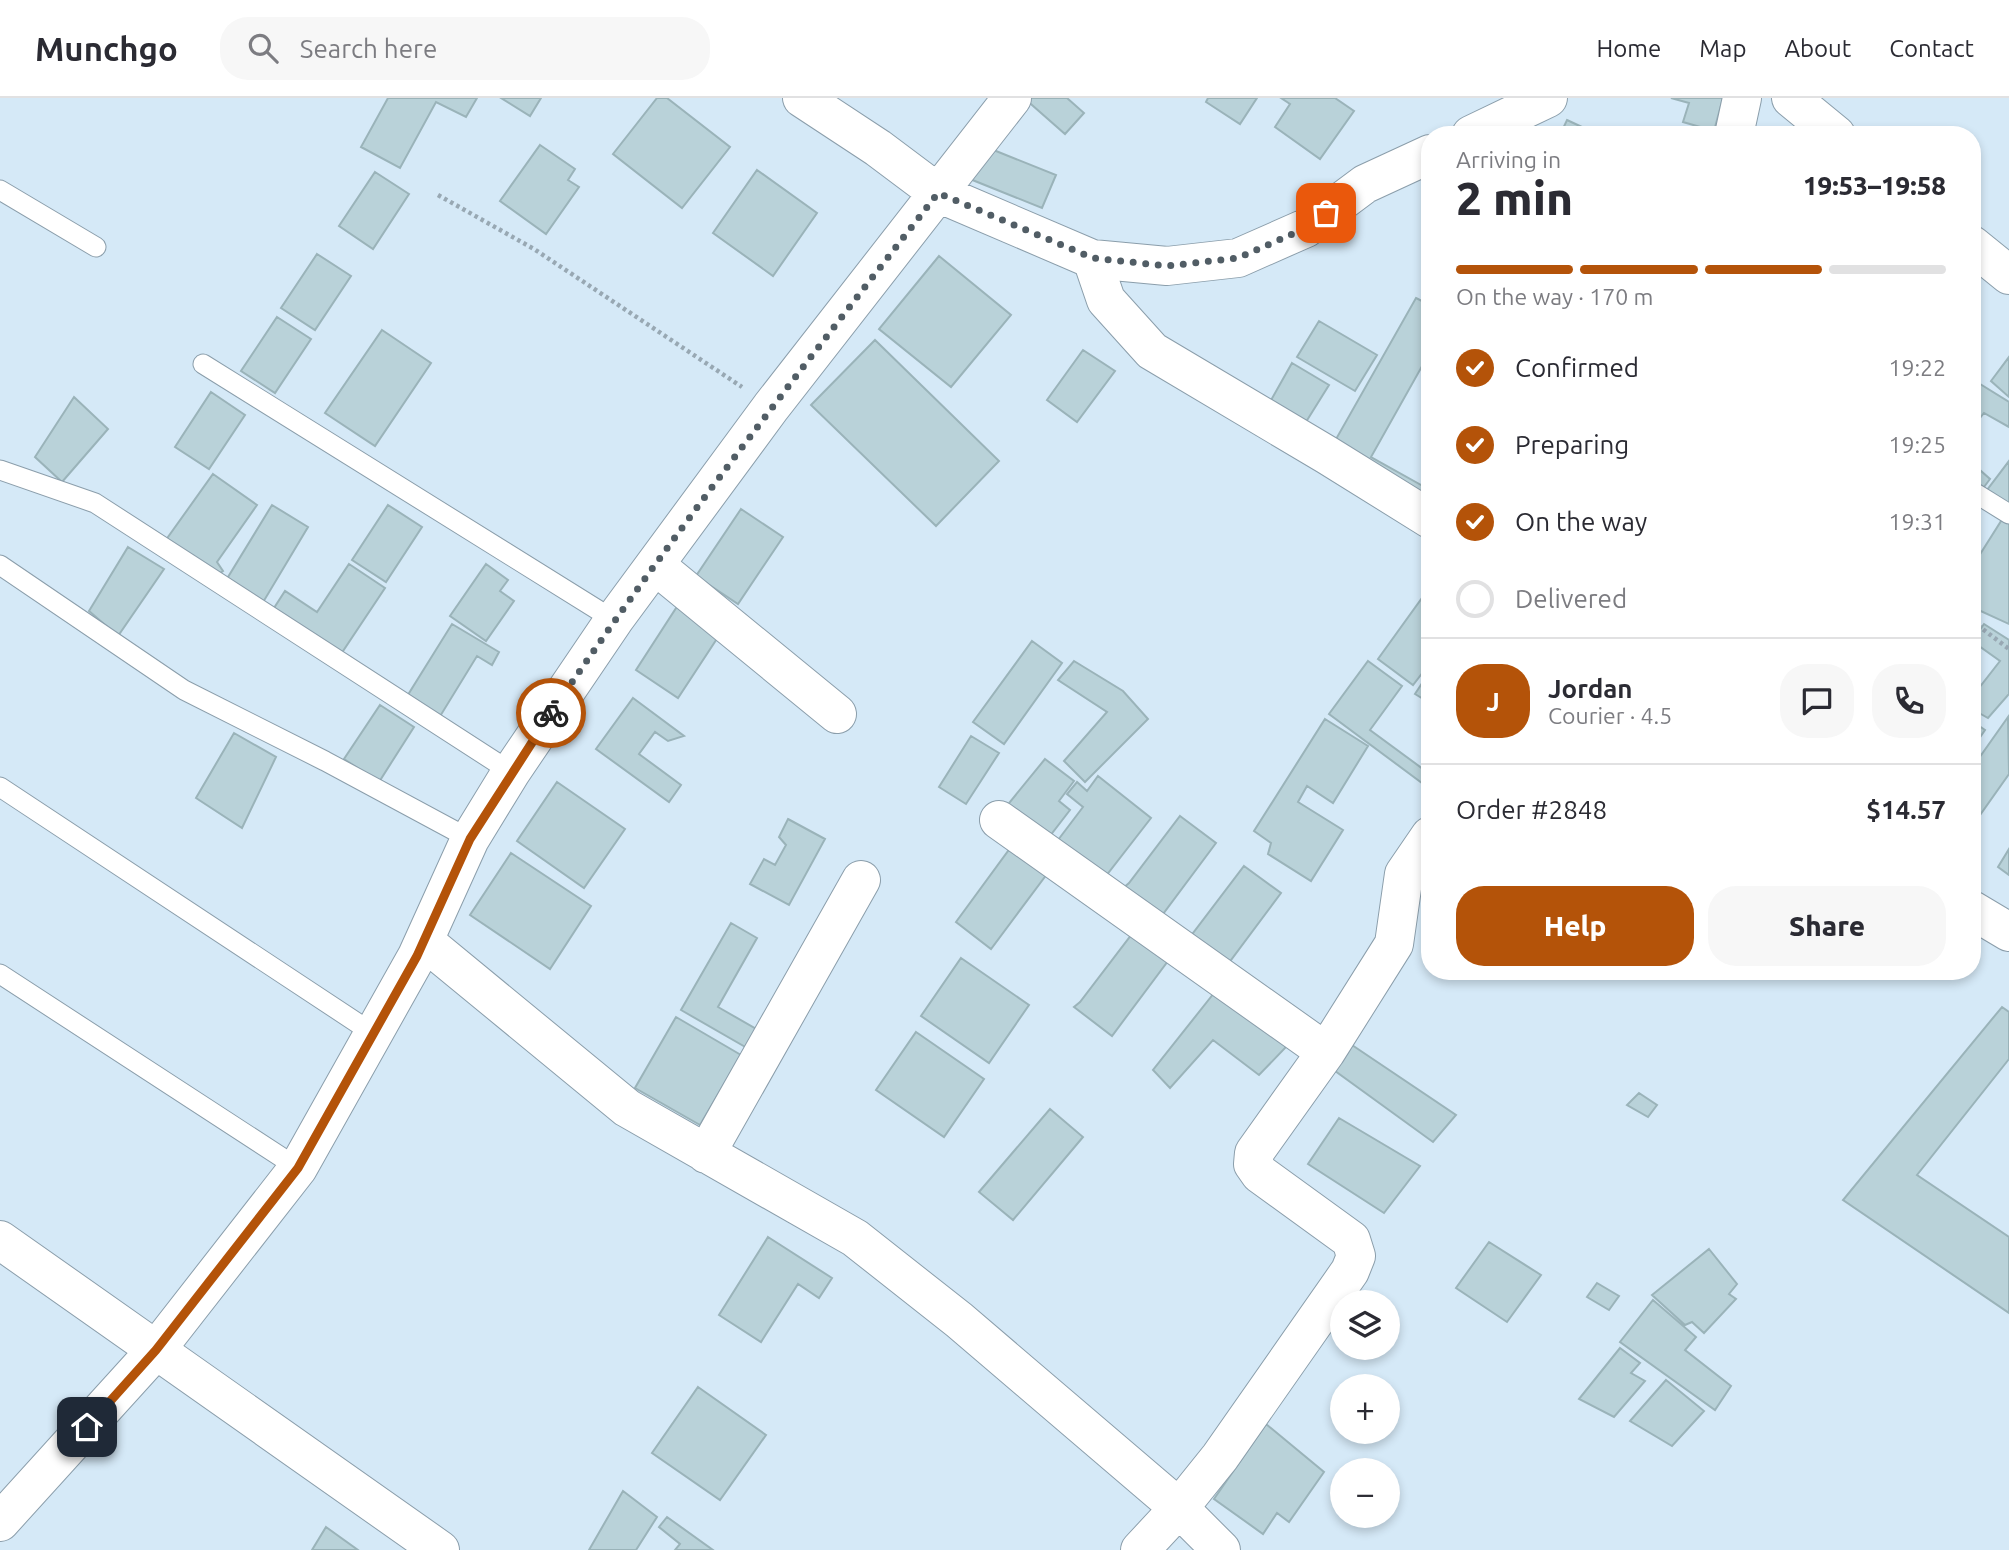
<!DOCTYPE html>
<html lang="en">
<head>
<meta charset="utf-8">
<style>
  :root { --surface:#fff; --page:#f7f7f7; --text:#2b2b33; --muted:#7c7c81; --line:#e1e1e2; --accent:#b45309 }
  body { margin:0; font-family:Ubuntu,sans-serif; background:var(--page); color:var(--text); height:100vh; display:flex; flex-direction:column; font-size:26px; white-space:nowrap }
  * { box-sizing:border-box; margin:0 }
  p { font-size:23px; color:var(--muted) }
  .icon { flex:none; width:38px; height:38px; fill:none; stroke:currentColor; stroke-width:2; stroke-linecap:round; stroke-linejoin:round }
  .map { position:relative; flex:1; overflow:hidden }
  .side { position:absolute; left:1421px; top:28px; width:560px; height:854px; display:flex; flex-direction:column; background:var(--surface); border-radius:28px; box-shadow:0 4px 10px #0003 }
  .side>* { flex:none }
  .controls { position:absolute; left:1330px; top:1192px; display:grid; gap:14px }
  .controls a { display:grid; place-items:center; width:70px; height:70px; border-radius:50%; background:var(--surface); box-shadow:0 4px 10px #0003; font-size:35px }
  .pin { position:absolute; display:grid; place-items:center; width:60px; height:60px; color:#fff; margin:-30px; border-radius:14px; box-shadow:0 4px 10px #0006 }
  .courier { position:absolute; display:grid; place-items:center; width:70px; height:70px; margin:-35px; border:5px solid #b45309; border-radius:50%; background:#fff; color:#222; box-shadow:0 2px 9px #0007 }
  .overview em { font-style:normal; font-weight:800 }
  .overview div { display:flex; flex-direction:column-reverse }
  .overview { display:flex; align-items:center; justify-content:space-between; height:119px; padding:0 35px }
  h1 { font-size:46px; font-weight:800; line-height:52px }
  .bar { display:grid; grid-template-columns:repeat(4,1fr); gap:10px 7px; align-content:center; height:84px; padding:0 35px }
  .bar i { height:9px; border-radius:5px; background:var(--line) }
  .bar .active { background:var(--accent) }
  .bar p { grid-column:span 4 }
  .line { display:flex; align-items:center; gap:18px; padding:0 35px; border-top:2px solid var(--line) }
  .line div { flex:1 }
  .round { display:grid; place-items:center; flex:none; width:74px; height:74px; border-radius:28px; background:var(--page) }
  ol { padding:0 35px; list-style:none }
  li { display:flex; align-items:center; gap:21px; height:77px }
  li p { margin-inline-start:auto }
  li .icon { padding:7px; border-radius:50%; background:var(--accent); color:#fff; stroke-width:4 }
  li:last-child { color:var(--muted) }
  li i { width:38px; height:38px; border:4px solid var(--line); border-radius:50% }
  .primary-button { display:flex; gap:14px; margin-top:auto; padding:14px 35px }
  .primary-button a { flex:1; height:80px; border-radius:28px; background:var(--accent); color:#fff; font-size:28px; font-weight:800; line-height:80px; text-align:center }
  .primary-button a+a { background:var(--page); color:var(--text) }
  header { display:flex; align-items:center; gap:42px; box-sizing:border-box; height:98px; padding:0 35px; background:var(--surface); border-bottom:2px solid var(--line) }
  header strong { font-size:33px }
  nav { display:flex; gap:38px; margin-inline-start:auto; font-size:24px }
  .search { width:490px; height:63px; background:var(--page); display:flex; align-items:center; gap:18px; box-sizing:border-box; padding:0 24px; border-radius:28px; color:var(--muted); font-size:26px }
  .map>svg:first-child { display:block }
  .building { fill:#b9d2d9; stroke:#9ab3b9; stroke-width:2 }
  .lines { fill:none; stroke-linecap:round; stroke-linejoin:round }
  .service-casing { stroke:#8b9eab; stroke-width:21 }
  .minor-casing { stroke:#8b9eab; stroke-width:40 }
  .path { stroke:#98a8b3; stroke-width:4.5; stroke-dasharray:3.5 3.5; stroke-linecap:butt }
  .service { stroke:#fff; stroke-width:19 }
  .minor { stroke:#fff; stroke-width:38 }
  .done { stroke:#515d65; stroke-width:7; stroke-dasharray:0 12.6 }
  .route { stroke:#b45309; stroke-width:9 }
</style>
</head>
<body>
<header>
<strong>Munchgo</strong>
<div class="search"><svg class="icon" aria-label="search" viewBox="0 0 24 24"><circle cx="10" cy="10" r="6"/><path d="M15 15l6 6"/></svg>Search here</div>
<nav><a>Home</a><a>Map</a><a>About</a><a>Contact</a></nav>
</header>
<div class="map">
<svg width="2009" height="1452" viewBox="0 0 2009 1452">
  <rect width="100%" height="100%" fill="#d5e9f7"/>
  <path class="building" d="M 388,0 L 477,0 L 466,19 L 436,4 L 400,70 L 361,49 Z
    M 501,0 L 541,0 L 530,18 Z
    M 657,0 L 667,0 L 730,49 L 682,110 L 613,56 Z
    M 1024,0 L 1067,0 L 1084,15 L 1065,36 Z
    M 1208,0 L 1257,0 L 1240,26 L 1206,4 Z
    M 1281,0 L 1335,0 L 1354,13 L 1320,61 L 1275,29 L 1290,6 Z
    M 1671,0 L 1723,0 L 1714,33 L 1683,24 L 1689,5 Z
    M 1567,22 L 1599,37 L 1560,37 Z
    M 540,47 L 575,71 L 568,82 L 579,89 L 546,136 L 500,103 Z
    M 991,51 L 1056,77 L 1042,110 L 965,79 Z
    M 757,72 L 817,115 L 773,178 L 713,135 Z
    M 375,74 L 409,96 L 373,151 L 339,128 Z
    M 317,156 L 351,178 L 315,232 L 281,210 Z
    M 939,158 L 1011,217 L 951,289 L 879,231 Z
    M 1416,200 L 1430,207 L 1430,254 L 1371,359 L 1430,392 L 1430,414 L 1327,357 Z
    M 277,219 L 311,241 L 275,295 L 241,273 Z
    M 1319,223 L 1377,257 L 1355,293 L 1297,259 Z
    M 382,232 L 431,265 L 375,348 L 325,315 Z
    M 875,242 L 999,363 L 936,428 L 811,307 Z
    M 1083,252 L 1115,273 L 1077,324 L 1047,302 Z
    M 2009,259 L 2009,299 L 1991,283 Z
    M 1292,265 L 1329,287 L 1301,332 L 1266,311 Z
    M 1972,281 L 2009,304 L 2009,329 L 1984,315 L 1972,330 Z
    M 211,294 L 245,317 L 209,371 L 175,349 Z
    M 74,299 L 108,331 L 62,384 L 35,359 Z
    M 2009,363 L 2009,411 L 1984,396 Z
    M 1972,365 L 1990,381 L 1978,397 L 1972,393 Z
    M 213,376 L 257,407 L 217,464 L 223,473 L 212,481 L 163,446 Z
    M 272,407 L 308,429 L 262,506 L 225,484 Z
    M 388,407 L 422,429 L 386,484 L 352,462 Z
    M 741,411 L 783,439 L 738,506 L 696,478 Z
    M 2003,420 L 2009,424 L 2009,526 L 1972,509 L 1972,469 Z
    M 128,449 L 164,471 L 118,538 L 89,513 Z
    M 349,466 L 385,490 L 341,556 L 274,510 L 285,493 L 317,514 Z
    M 486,466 L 508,482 L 500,493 L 514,503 L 486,543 L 450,518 Z
    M 1422,500 L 1430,506 L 1430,565 L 1413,587 L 1378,561 Z
    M 680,504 L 722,533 L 678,600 L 636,572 Z
    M 452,526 L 499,554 L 492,567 L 477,558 L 439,620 L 406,600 Z
    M 1984,526 L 2009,542 L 2009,596 L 1988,620 L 1972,611 L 1972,594 L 1975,595 L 2000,563 L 1972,543 Z
    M 1032,543 L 1062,565 L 1004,646 L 973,624 Z
    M 1074,563 L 1123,593 L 1148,621 L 1085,684 L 1064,663 L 1107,614 L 1058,582 Z
    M 1368,563 L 1402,588 L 1370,632 L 1423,671 L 1430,662 L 1430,691 L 1329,616 Z
    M 1430,573 L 1430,605 L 1415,596 Z
    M 633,600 L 684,638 L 668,643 L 655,634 L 639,656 L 681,687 L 669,704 L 596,651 Z
    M 380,607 L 414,629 L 379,684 L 344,661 Z
    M 2008,619 L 2009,676 L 1980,717 L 1972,711 L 1972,670 Z
    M 1325,621 L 1368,648 L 1333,705 L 1307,688 L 1298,704 L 1343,732 L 1311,783 L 1268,756 L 1271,745 L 1254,733 Z
    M 1972,623 L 1985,632 L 1972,651 Z
    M 234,635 L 276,659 L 242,730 L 196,700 Z
    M 971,638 L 999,655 L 966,706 L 939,689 Z
    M 1045,661 L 1074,683 L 1059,703 L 1070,712 L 1046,743 L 1005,710 Z
    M 1098,678 L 1151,720 L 1102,783 L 1055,746 L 1083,709 L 1067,696 L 1077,684 L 1087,693 Z
    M 557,684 L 625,731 L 584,790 L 517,743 Z
    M 1180,718 L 1216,745 L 1160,820 L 1122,791 L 1129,785 Z
    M 788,721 L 825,741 L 789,807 L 750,786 L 764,761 L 775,767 L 786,747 L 779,739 Z
    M 1011,749 L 1047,776 L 991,851 L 956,824 Z
    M 2009,751 L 2009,777 L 1998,769 Z
    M 511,755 L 591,808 L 550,871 L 470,817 Z
    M 1244,768 L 1281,795 L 1225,870 L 1186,841 L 1193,835 Z
    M 731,825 L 757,840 L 718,909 L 765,936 L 754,954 L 681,912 Z
    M 1132,836 L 1168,863 L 1112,938 L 1074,909 L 1080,904 Z
    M 961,860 L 1029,907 L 989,965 L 921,918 Z
    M 1214,895 L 1287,948 L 1259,977 L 1213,942 L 1170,990 L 1153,972 Z
    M 2002,909 L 2009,914 L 2009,961 L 1917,1077 L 2009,1139 L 2009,1215 L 1843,1102 Z
    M 676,919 L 741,957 L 700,1027 L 635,990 Z
    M 916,934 L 984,981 L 944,1039 L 876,992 Z
    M 1349,945 L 1456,1017 L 1433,1044 L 1331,970 Z
    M 1639,995 L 1657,1007 L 1648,1019 L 1627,1007 Z
    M 1050,1011 L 1083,1039 L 1013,1122 L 979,1094 Z
    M 1339,1020 L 1420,1068 L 1384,1115 L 1308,1066 Z
    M 768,1139 L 832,1180 L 819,1200 L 798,1186 L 761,1244 L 719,1217 Z
    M 1489,1144 L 1541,1177 L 1507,1224 L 1456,1190 Z
    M 1709,1151 L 1737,1186 L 1729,1196 L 1736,1201 L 1704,1235 L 1692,1224 L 1685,1227 L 1652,1197 Z
    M 1597,1185 L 1619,1198 L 1609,1212 L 1587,1199 Z
    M 1653,1202 L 1696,1239 L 1685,1252 L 1731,1288 L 1715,1312 L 1620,1244 Z
    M 1620,1250 L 1640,1265 L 1631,1275 L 1645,1283 L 1614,1319 L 1579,1301 Z
    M 1666,1282 L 1704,1313 L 1672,1348 L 1630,1323 Z
    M 698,1289 L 766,1337 L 720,1402 L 652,1355 Z
    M 1266,1326 L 1324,1374 L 1289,1424 L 1277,1415 L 1263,1436 L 1214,1401 Z
    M 623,1393 L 657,1419 L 636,1452 L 589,1452 Z
    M 667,1419 L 713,1452 L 675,1452 L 680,1446 L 659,1429 Z
    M 326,1429 L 358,1452 L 312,1452 Z"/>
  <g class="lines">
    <defs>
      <path id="service" d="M 0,92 L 96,149
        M 203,266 L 614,522
        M 0,372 L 95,405 L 511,674
        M 1972,393 L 2009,416
        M 0,467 L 184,592 L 325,663 L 470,741
        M 0,689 L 374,936
        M 0,876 L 298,1070"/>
      <path id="minor" d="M 802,0 L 878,50 L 938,95 L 1092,161 L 1167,168 L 1238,160 L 1306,130 L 1365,86 L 1430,56
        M 1791,0 L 1836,37
        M 1471,37 L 1548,0
        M 1734,37 L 1742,0
        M 1972,147 L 2009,177
        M 1092,161 L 1106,202 L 1152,253 L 1327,357 L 1430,421
        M 655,467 L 837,616
        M 999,722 L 1326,954
        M 1972,812 L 2009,834
        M 424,843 L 627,1010 L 855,1140 L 959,1222 L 1179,1410 L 1221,1452
        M 706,1056 L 861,782
        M 0,1142 L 440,1452
        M 0,1424 L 156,1252 L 298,1070 L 417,858 L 470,741 L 511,674 L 614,522 L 771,309 L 1012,0
        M 1140,1452 L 1179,1410 L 1220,1359 L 1350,1173 L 1356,1158 L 1351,1142 L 1260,1076 L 1253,1066 L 1254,1055 L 1326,954 L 1394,846 L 1404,776 L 1430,738"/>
    </defs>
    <use href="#service" class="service-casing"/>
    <use href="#minor" class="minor-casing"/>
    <path class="path" d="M 438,97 L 534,151 L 742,289
      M 1972,523 L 2009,551"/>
    <use href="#service" class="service"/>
    <use href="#minor" class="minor"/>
  </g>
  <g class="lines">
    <path class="done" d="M 551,615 C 672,436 805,266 938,95 L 1093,160 L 1167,168 L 1238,160 L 1306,130 L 1326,115"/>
    <path class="route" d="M 87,1329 L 156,1252 L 298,1070 L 417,858 L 470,741 L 551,615"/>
  </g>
</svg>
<div class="controls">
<a><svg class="icon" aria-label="layers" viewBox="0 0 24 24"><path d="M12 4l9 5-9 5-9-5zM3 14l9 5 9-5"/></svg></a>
<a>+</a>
<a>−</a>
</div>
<div class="pin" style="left:1326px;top:115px;background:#ea580c"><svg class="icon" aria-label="bag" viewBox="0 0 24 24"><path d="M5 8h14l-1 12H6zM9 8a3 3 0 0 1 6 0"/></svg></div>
<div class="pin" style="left:87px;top:1329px;background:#1f2937"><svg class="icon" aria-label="home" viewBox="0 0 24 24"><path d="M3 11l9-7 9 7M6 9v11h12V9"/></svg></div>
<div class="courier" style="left:551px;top:615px"><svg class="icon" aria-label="bike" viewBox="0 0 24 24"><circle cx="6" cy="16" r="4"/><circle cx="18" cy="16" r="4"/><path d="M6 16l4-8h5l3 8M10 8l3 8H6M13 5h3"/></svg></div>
<section class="side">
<div class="overview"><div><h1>2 min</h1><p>Arriving in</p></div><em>19:53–19:58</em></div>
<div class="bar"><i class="active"></i><i class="active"></i><i class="active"></i><i></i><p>On the way · 170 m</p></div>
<ol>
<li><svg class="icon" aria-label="check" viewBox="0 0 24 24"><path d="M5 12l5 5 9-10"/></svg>Confirmed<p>19:22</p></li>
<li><svg class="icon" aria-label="check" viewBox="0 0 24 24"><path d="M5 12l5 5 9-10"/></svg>Preparing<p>19:25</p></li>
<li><svg class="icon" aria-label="check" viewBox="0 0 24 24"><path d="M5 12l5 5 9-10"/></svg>On the way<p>19:31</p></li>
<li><i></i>Delivered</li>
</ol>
<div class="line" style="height:126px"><b class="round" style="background:var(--accent);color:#fff">J</b><div><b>Jordan</b><p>Courier · 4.5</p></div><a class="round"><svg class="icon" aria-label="chat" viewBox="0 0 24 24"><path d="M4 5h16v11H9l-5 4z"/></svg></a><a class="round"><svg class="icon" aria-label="phone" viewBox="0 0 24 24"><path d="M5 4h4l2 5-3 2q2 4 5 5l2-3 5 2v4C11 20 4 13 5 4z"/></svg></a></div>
<div class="line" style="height:91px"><div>Order #2848</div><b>$14.57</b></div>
<div class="primary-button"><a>Help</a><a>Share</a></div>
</section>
</div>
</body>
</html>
